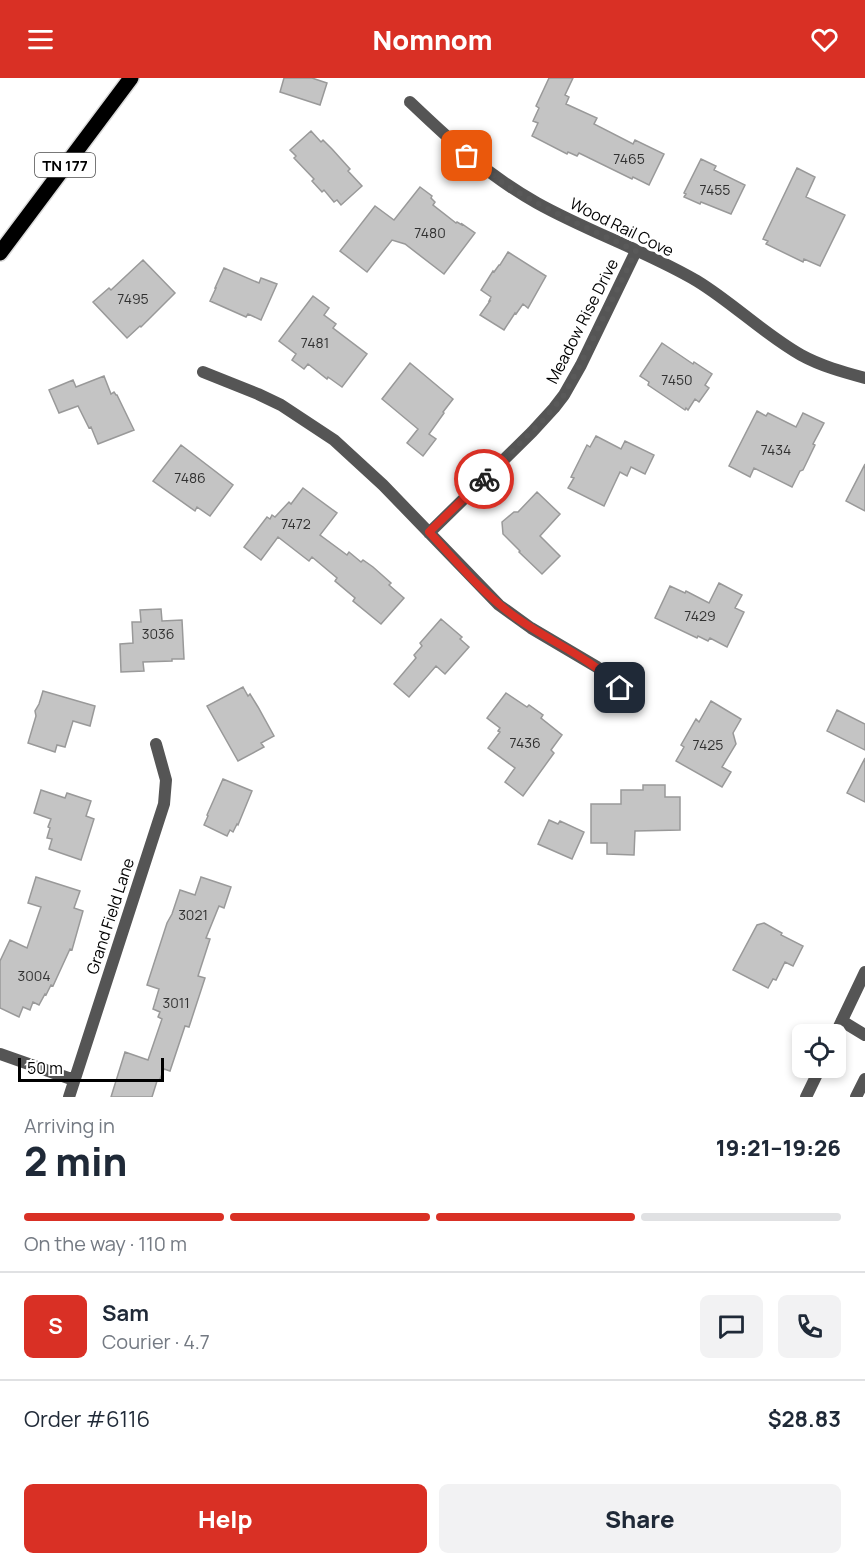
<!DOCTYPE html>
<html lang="en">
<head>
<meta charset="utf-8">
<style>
  :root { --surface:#fff; --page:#f2f2f3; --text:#1f2937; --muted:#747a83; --line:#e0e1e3; --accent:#d93025 }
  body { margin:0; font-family:Manrope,sans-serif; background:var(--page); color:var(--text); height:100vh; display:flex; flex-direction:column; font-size:22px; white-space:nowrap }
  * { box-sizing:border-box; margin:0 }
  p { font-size:20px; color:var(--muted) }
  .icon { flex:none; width:33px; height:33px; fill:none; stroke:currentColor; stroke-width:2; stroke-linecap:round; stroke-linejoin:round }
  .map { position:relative; height:1019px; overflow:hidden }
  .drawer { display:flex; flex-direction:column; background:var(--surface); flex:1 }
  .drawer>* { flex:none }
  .fabs { position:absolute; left:792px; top:946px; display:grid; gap:12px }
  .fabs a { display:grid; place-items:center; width:54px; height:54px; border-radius:9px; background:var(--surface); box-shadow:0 3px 9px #0003; font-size:30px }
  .scale { position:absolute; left:18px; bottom:15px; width:146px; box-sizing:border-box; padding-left:6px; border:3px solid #000; border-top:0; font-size:16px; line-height:21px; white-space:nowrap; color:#000; -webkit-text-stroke:4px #fff; paint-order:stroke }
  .pin { position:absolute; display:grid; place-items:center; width:51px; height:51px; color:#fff; margin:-26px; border-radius:12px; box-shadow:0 3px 9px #0006 }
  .courier { position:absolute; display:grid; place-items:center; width:60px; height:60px; margin:-30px; border:4px solid #d93025; border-radius:50%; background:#fff; color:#222; box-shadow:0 2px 8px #0007 }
  .summary em { font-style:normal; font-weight:800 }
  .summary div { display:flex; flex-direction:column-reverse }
  .summary { display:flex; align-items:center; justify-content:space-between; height:102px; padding:0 24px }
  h1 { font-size:39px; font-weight:800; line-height:45px }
  .bar { display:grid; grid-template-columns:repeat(4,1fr); gap:9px 6px; align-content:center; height:72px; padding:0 24px }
  .bar i { height:8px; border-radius:4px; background:var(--line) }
  .bar .current { background:var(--accent) }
  .bar p { grid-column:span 4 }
  .line { display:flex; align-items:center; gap:15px; padding:0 24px; border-top:2px solid var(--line) }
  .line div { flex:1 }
  .round { display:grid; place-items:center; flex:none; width:63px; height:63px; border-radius:9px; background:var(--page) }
  .action { display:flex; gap:12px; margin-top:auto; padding:12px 24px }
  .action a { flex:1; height:69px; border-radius:9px; background:var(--accent); color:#fff; font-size:24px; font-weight:800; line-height:69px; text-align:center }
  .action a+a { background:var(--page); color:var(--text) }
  header { display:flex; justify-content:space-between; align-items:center; height:78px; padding:0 24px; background:var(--accent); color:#fff; font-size:27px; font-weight:800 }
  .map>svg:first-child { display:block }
  .building { fill:#c4c4c4; stroke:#999; stroke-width:1.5 }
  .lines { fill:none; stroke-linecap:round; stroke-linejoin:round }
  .primary-casing { stroke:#dbdbdb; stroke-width:18 }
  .minor { stroke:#555; stroke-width:12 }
  .tertiary { stroke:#555; stroke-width:12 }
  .primary { stroke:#000; stroke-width:15 }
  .done { stroke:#595959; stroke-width:6; stroke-dasharray:0 10.8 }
  .route { stroke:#d93025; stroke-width:8 }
  .labels { text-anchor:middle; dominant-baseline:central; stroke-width:6; stroke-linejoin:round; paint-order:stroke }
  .number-label { font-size:14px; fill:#313131 }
  .shield { fill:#fff; stroke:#4c4c4c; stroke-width:1.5 }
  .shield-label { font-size:15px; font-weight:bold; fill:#000 }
  .street-label { font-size:16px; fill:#000; stroke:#fff }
</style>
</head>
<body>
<header><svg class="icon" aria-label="menu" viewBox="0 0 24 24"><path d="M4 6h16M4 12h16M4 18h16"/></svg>Nomnom<svg class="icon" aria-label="heart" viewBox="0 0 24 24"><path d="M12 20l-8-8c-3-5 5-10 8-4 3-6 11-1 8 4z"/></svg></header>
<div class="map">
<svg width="865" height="1019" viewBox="0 0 865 1019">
  <rect width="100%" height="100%" fill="#fff"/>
  <path class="building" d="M 284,0 L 312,0 L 327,5 L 320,27 L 280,14 Z
    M 549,0 L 573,0 L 565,17 L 569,19 L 566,26 L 597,40 L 594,46 L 633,66 L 635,62 L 664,76 L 649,107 L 633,99 L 632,101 L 579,75 L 577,78 L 568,74 L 567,76 L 532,58 L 538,45 L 533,43 L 539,30 L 536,28 Z
    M 311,53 L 321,64 L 323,62 L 332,71 L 350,91 L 348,93 L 362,108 L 341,127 L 337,122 L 334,124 L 324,112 L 322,114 L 312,103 L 314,101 L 294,80 L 296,78 L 290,72 Z
    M 701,81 L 716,88 L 714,92 L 745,107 L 731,136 L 701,124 L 700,126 L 684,119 L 686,116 L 684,115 Z
    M 797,90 L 815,99 L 806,119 L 845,137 L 820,188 L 804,181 L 803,184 L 766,166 L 768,163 L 763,161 Z
    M 420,109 L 432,118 L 431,120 L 435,124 L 433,127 L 456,145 L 457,144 L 462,147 L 462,146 L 475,155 L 444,196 L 405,166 L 392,162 L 367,194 L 340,173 L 375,128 L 394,142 Z
    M 508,174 L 546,198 L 528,230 L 523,226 L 516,236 L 515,235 L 504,252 L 480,237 L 490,223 L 489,223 L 491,219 L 481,212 L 493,193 L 494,194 L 499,187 L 500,187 Z
    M 143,182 L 175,215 L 141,249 L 140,248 L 127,260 L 93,224 L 109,210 L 111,212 Z
    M 224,190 L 259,205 L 261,200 L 277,206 L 261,242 L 248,236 L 246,239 L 210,223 L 216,210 L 215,210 Z
    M 313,218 L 329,230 L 324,237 L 336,246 L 333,250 L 367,276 L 342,309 L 328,299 L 327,301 L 308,286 L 304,291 L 292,282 L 296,276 L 279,263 Z
    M 662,265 L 693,286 L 694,284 L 712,296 L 705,307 L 709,310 L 699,324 L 695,321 L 688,332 L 686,330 L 685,332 L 648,307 L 649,304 L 640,298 Z
    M 410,285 L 453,321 L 443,334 L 444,335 L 429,356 L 436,361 L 423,378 L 407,365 L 418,351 L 382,321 Z
    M 104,298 L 111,316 L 114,314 L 116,317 L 117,317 L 134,352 L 98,366 L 91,349 L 89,350 L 78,328 L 59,335 L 49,312 L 73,302 L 76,309 Z
    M 757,333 L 766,338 L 768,335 L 796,349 L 803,335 L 824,345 L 813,366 L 815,367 L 803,392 L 800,393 L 792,409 L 754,390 L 750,399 L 729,388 Z
    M 596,358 L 621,371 L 625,363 L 654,377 L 645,396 L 631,389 L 627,398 L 620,394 L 604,428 L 568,410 L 574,400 L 571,399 L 587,367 L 590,369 Z
    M 181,367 L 233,407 L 210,438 L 197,429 L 195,433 L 153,403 Z
    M 865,386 L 865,433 L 846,423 Z
    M 303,410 L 337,435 L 320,457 L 347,477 L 349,474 L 361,484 L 363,482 L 373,489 L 391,505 L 389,507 L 404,520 L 381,546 L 353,523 L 355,520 L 335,503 L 337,500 L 312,479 L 309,483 L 278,459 L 261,482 L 244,469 L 267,439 L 270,441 L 272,437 L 275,439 L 289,424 L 291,426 Z
    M 537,414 L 560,436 L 540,458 L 560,478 L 542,496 L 519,474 L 520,473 L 503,456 L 502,444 L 514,434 L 518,434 Z
    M 719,505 L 742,517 L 735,530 L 744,534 L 727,569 L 710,560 L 708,563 L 698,558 L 697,560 L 655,540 L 670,508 L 685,515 L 686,513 L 709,525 Z
    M 161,531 L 162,543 L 182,542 L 184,581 L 172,581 L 172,583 L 143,584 L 144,593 L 121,594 L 120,566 L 133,565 L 132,544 L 141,544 L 140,532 Z
    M 441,541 L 462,559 L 460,561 L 469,569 L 445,596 L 436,588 L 409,619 L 394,606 L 416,580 L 414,577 L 422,568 L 420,565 Z
    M 243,609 L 248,618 L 250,616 L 258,629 L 274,658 L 261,665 L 264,669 L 238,683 L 207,628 Z
    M 43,613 L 95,628 L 90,648 L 73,643 L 65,669 L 57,667 L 55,674 L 28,665 L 36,638 L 35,633 L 39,626 Z
    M 506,615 L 527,629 L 529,627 L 543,637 L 541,640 L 562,657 L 551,672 L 554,675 L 523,718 L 505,704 L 515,690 L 488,670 L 500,654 L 498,653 L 500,650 L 487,640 Z
    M 711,623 L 741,641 L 733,655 L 736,666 L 722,689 L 731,694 L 722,709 L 676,683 L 684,669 L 681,667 L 696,641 L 699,644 Z
    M 837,632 L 865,646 L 865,672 L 827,653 Z
    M 865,680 L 865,724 L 847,715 Z
    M 223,701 L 252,713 L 238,747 L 237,746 L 233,754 L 230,752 L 227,758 L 204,747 L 208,738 L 207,737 Z
    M 643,707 L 665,707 L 665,719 L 680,719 L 680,752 L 635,753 L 634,777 L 607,776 L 607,765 L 591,765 L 591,726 L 621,726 L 621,712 L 643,712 Z
    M 41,712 L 65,720 L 67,715 L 91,723 L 86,738 L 94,741 L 81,782 L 49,771 L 52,761 L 47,760 L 50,750 L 48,749 L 51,741 L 34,735 Z
    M 549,742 L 558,746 L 560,743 L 584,754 L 572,781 L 538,766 Z
    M 36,799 L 80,813 L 74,830 L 83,833 L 72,872 L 70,871 L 53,908 L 51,907 L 46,917 L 45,916 L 39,927 L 33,924 L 30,932 L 23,929 L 19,939 L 0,930 L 0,883 L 10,862 L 27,870 L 41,829 L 28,825 Z
    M 201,799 L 231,809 L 224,830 L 219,828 L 206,860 L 210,861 L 198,898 L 205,900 L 189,949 L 185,948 L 170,993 L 164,991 L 160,1001 L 157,1003 L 152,1019 L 111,1019 L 125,974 L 148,982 L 162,941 L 158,939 L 160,934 L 153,931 L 159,911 L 147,907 L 167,845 L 172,836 L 180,812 L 195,817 Z
    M 764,845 L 782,855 L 781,857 L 803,868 L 793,888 L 785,884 L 776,902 L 773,901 L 768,910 L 733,892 L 757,847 Z"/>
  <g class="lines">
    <defs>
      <path id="primary" d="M 0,175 L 131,0"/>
    </defs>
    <use href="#primary" class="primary-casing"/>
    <path class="minor" d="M 410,24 C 451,63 487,97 537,125 C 589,154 646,173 697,203 C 733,225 764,256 801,277 C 821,288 843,294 865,300
      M 203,294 L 258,316 L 281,327 L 334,362 L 383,407 L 499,527 L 531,550 L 597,589 L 611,600 L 633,627
      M 429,455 L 532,354 L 554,330 L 564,317 L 581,287 L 636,173
      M 842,943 L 865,957
      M 0,976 L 74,1002
      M 69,1019 L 164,726 L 166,702 L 156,666"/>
    <path class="tertiary" d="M 835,957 L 865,894
      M 806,1019 L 820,990
      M 856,1019 L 865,1001"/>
    <use href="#primary" class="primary"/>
  </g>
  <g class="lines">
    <path class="done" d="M 467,78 C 480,87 492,97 504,106 C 546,132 591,152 636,173 L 580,287 L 564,317 L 543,342 L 484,401"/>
    <path class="route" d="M 484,401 L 429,454 C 456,483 482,515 514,538 C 548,563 590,579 620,610"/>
  </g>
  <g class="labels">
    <g class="number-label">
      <text x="629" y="80">7465</text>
      <text x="715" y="111">7455</text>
      <text x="430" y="154">7480</text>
      <text x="133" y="220">7495</text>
      <text x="315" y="264">7481</text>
      <text x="677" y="301">7450</text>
      <text x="776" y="371">7434</text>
      <text x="190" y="399">7486</text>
      <text x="296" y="445">7472</text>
      <text x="700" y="537">7429</text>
      <text x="158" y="555">3036</text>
      <text x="525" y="664">7436</text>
      <text x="708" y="666">7425</text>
      <text x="193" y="836">3021</text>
      <text x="34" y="897">3004</text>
      <text x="176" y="924">3011</text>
    </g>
    <rect class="shield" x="35" y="75" width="60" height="24" rx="4.5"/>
    <g class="shield-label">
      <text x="65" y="87">TN 177</text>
    </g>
    <g class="street-label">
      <text transform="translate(622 149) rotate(26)">Wood Rail Cove</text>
      <text transform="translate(582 243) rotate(-63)">Meadow Rise Drive</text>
      <text transform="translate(110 838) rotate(-72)">Grand Field Lane</text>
    </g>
  </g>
</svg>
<div class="fabs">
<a><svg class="icon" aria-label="locate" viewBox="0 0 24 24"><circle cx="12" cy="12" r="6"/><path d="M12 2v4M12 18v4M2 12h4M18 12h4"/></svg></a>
</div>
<div class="scale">50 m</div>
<div class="pin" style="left:467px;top:78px;background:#ea580c"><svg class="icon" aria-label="bag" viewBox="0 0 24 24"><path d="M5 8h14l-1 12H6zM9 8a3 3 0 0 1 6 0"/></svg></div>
<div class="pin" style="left:620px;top:610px;background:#1f2937"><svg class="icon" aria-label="home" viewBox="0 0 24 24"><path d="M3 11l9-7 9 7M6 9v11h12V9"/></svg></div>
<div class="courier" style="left:484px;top:401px"><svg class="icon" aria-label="bike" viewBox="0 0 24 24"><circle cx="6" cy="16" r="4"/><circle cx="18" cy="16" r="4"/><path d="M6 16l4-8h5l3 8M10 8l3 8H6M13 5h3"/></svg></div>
</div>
<section class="drawer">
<div class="summary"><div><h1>2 min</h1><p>Arriving in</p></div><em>19:21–19:26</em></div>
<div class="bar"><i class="current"></i><i class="current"></i><i class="current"></i><i></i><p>On the way · 110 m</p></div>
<div class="line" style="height:108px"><b class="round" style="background:var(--accent);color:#fff">S</b><div><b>Sam</b><p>Courier · 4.7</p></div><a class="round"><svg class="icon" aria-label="chat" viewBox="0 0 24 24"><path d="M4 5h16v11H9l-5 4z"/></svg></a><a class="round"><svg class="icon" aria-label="phone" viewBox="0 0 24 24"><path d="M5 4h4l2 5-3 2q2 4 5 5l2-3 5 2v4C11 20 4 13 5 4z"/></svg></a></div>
<div class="line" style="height:78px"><div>Order #6116</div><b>$28.83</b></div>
<div class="action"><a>Help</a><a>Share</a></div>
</section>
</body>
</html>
